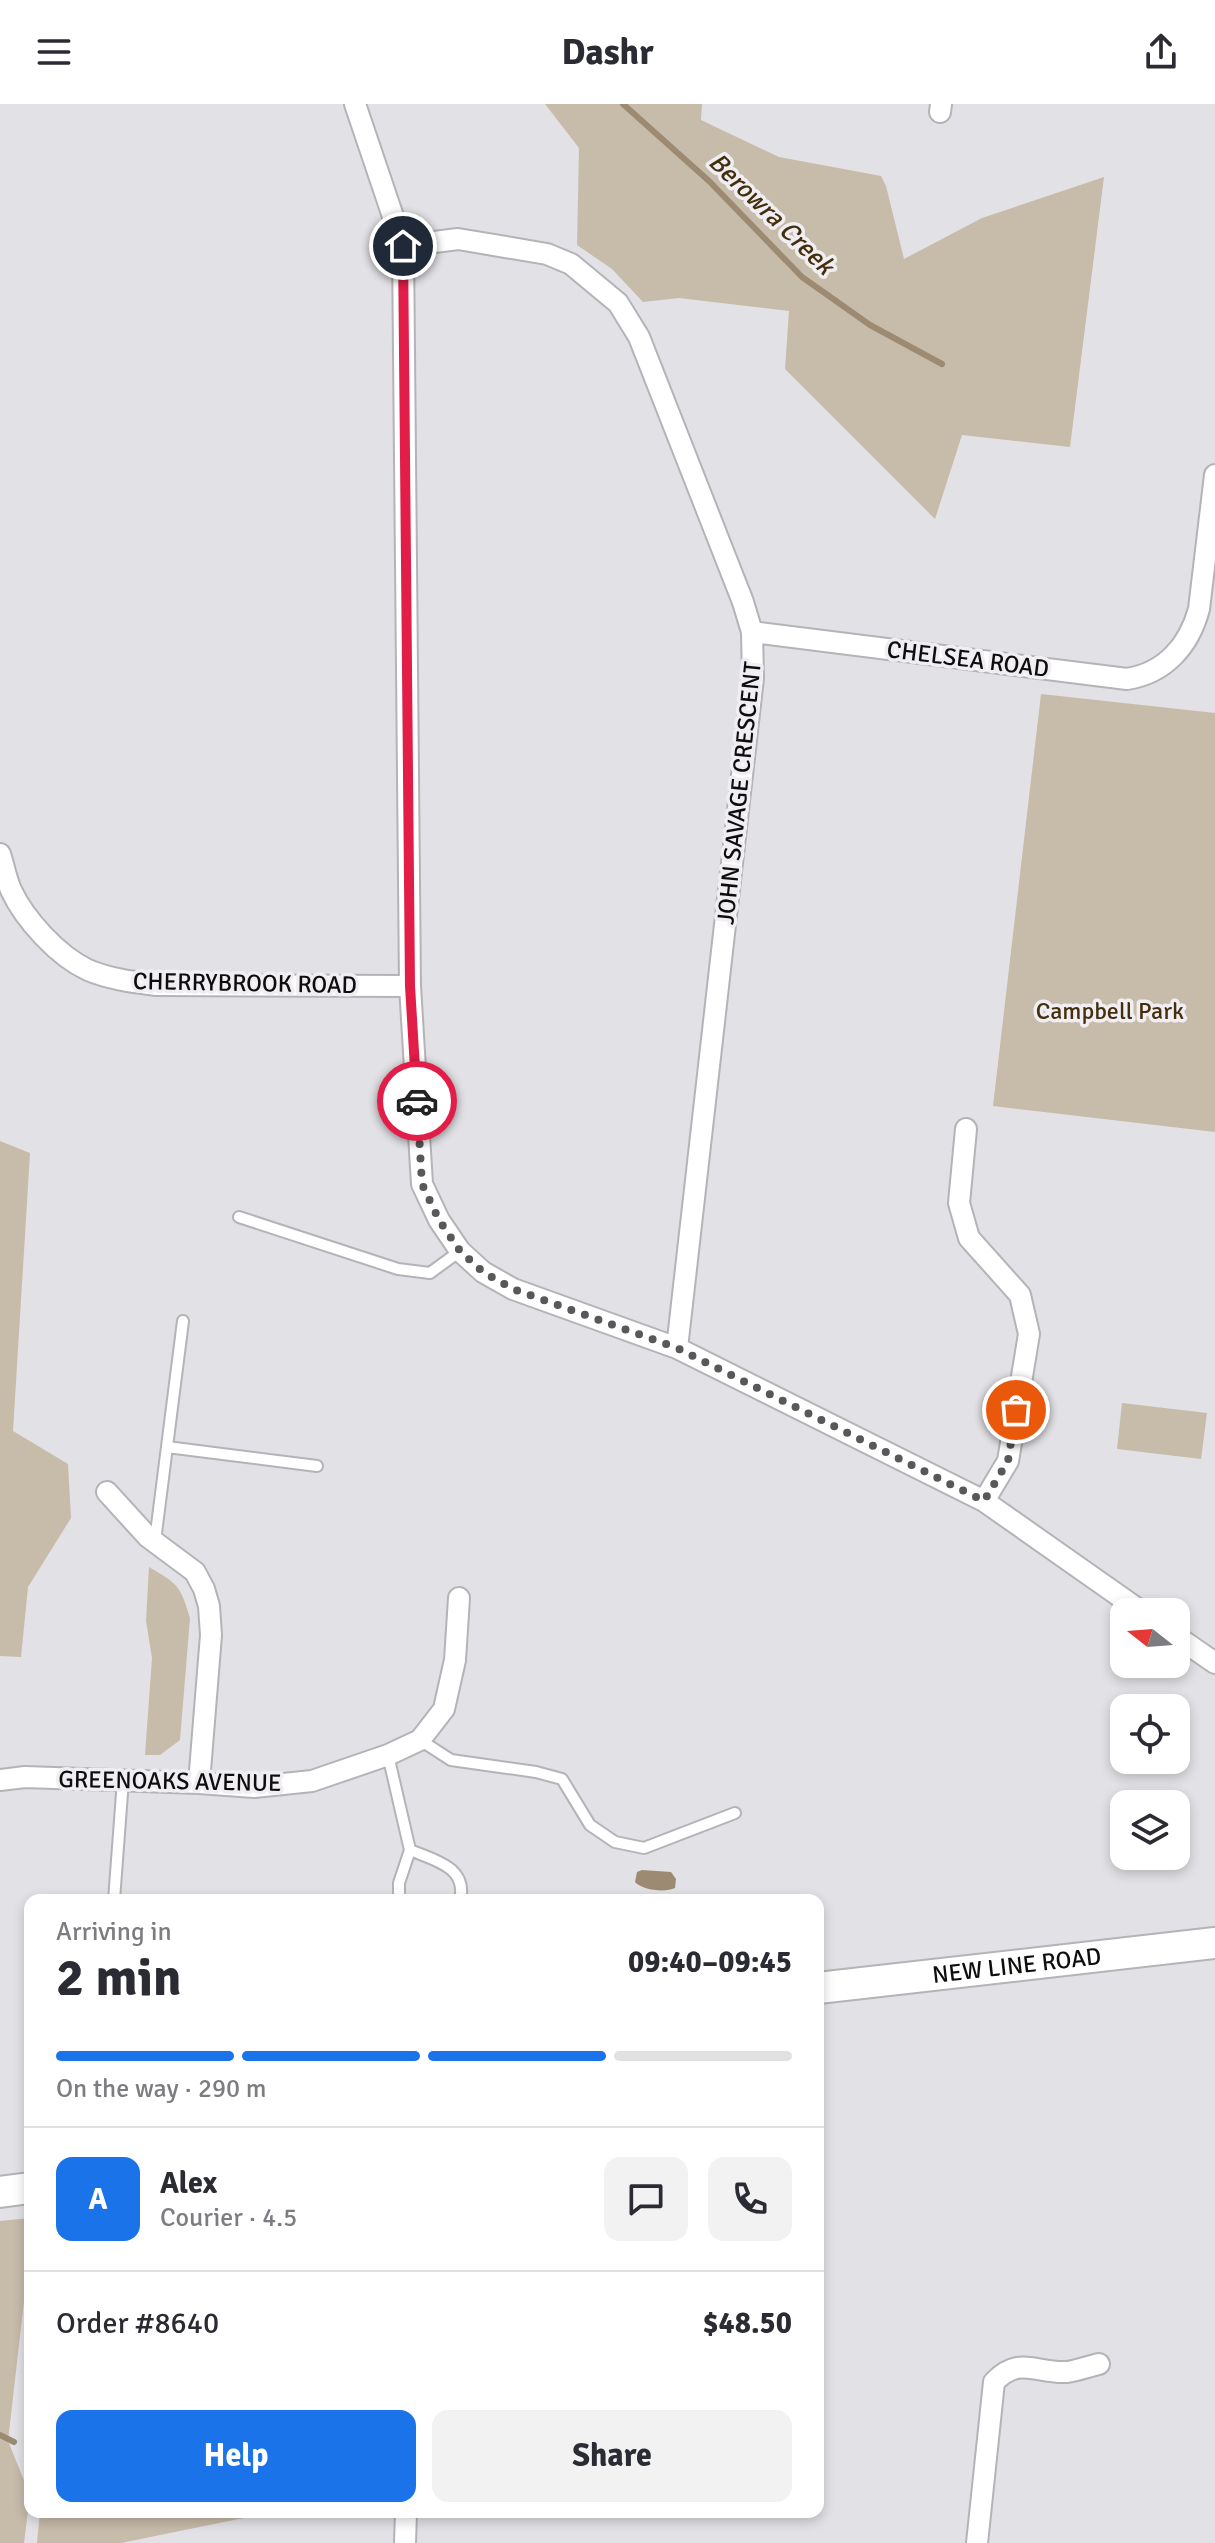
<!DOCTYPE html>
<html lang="en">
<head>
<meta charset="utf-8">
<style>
  :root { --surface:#fff; --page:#f2f2f3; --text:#2b2b33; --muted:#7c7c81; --line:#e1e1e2; --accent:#1a73e8 }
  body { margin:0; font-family:Signika,sans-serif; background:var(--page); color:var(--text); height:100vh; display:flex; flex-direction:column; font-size:30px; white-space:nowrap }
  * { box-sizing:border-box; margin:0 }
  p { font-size:26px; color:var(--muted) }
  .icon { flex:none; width:44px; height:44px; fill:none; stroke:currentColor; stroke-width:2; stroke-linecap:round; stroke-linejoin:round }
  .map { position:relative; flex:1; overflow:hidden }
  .side { position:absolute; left:24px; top:1790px; width:800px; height:624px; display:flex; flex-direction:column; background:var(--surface); border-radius:16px; box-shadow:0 4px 12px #0003 }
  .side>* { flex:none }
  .needle { width:52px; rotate:287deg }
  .fabs { position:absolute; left:1110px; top:1494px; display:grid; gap:16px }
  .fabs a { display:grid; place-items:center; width:80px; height:80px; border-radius:16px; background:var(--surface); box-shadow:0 4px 12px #0003; font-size:40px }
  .pin { position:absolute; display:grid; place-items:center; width:68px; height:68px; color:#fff; margin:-34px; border:4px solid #fff; border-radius:50%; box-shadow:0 2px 8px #0007 }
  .courier { position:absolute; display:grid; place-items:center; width:80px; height:80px; margin:-40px; border:6px solid #e11d48; border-radius:50%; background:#fff; color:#222; box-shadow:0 2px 10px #0007 }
  .summary em { font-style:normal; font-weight:700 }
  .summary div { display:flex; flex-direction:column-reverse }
  .summary { display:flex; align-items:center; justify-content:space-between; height:136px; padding:0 32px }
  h1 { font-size:52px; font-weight:700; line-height:60px }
  .bar { display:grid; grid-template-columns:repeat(4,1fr); gap:12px 8px; align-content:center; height:96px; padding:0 32px }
  .bar i { height:10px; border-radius:6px; background:var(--line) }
  .bar .active { background:var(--accent) }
  .bar p { grid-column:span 4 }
  .line { display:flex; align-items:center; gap:20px; padding:0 32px; border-top:2px solid var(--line) }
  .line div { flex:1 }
  .round { display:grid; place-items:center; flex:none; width:84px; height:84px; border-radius:16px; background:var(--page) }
  .cta { display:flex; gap:16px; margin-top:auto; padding:16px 32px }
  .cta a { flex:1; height:92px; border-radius:16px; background:var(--accent); color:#fff; font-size:32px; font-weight:700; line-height:92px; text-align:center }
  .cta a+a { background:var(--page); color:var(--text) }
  header { display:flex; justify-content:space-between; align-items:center; height:104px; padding:0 32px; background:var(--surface); font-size:36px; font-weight:700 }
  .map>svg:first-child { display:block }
  .green { fill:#c7bbaa }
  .water { fill:#9c8b72 }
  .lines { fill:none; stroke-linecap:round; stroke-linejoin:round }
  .stream { stroke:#9c8b72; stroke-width:6 }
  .lane-casing { stroke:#b4b3b7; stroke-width:14 }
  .street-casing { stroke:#b4b3b7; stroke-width:24 }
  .secondary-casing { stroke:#b4b3b7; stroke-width:34 }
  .lane { stroke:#fff; stroke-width:10 }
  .street { stroke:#fff; stroke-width:20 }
  .secondary { stroke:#fff; stroke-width:30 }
  .done { stroke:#585759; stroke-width:8; stroke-dasharray:0 14.4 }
  .route { stroke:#e11d48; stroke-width:10 }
  .labels { text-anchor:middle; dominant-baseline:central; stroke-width:7; stroke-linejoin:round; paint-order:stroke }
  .street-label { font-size:24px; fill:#0e0d0e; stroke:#f0eef2 }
  .park-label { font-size:24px; fill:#442f0d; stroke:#f0eef2 }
  .water-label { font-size:26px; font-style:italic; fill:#442f0d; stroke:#f0eef2 }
</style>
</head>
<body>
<header><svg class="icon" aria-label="menu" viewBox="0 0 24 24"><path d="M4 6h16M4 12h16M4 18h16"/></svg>Dashr<svg class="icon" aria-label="share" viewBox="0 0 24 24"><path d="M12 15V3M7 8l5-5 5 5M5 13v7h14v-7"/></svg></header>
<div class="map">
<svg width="1215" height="2439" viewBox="0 0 1215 2439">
  <rect width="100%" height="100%" fill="#e2e1e5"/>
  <path class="green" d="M 545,0 L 702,0 L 701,16 L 779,53 L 881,72 L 886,82 L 904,155 L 982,114 L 1104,73 L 1070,343 L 962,331 L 935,415 L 785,265 L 789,207 L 679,194 L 643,198 L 612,165 L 577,141 L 579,44 Z
    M 1041,590 L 1215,609 L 1215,1028 L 993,1002 Z
    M 0,1037 L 30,1049 L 13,1327 L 68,1360 L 71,1414 L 28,1483 L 21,1553 L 0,1552 Z
    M 1122,1299 L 1207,1309 L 1201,1355 L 1117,1345 Z
    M 149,1463 C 178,1480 180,1481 190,1514 L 180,1636 L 160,1651 L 145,1651 L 152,1554 L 146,1517 Z
    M 30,2114 L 30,2145 L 8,2337 L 30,2391 L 24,2439 L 0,2439 L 0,2117 Z
    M 40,2408 L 273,2408 L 121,2439 L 37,2439 Z"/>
  <path class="water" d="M 642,1766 L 671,1768 L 676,1775 L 675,1784 C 665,1789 642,1786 635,1778 L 637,1768 Z"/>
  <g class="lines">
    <path class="stream" d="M 623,0 L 709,77 L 802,173 L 870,221 L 942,260
      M 0,2331 L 14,2338"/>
    <defs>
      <path id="lane" d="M 239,1113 L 398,1165 L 430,1169 L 460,1147
        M 167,1343 L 317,1362
        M 155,1437 L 183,1217
        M 420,1636 L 451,1656 L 536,1668 L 562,1675 L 590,1721 L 615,1738 L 644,1744 L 735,1709
        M 388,1651 L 410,1746 L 399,1779 L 399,1796
        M 410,1746 C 434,1756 468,1763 460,1796
        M 114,1796 L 123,1676"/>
      <path id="street" d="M 355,0 L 403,142 L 410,882 L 422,1080 L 439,1116 L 460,1147 L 483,1168 L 513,1185 L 677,1244 L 984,1397 L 1142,1508
        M 940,8 L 941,0
        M 403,142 L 458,135 L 547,150 L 571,160 L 618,199 L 639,233 L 743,498 L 752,528 L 753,574 L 677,1244
        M 752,528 L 1127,575 C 1165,569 1189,542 1199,505 L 1215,371
        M 0,750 C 4,762 6,775 11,786 C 25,816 58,852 88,866 C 109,875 133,878 156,881 L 410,882
        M 966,1025 L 959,1099 L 969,1134 L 1020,1191 L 1029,1230 L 1008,1357 L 984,1397
        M 107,1388 L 148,1433 L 195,1468 L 204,1485 L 209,1502 L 211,1531 L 199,1679
        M 1176,1532 L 1215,1559
        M 0,1676 L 25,1673 L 199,1679 L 254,1683 L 312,1677 L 388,1651 L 420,1636 L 444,1605 L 455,1556 L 459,1494
        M 405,2439 L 406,2408
        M 977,2439 L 994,2278 C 1020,2251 1036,2270 1067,2268 C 1077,2267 1089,2262 1099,2260"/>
      <g id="secondary">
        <path id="s1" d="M 818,1884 L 1215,1839"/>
        <path d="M 0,2088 L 30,2084"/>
      </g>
    </defs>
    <use href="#lane" class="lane-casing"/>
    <use href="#street" class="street-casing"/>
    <use href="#secondary" class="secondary-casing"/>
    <use href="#lane" class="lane"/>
    <use href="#street" class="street"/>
    <use href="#secondary" class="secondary"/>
  </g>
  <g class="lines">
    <path class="done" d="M 417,997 L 422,1080 L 439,1116 L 460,1147 L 483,1168 L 513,1185 L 677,1244 L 984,1397 L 1008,1357 L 1016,1306"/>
    <path class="route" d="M 403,142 L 410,882 L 417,997"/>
  </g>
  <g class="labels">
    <g class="street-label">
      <text transform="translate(968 555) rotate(7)">CHELSEA ROAD</text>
      <text transform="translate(739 689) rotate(-84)">JOHN SAVAGE CRESCENT</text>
      <text transform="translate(245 879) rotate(1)">CHERRYBROOK ROAD</text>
      <text transform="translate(170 1677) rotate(1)">GREENOAKS AVENUE</text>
      <text stroke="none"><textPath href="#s1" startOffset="200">NEW LINE ROAD</textPath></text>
    </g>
    <g class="park-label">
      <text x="1110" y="907">Campbell Park</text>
    </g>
    <g class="water-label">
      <text transform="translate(771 110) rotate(44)">Berowra Creek</text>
    </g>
  </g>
</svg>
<div class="fabs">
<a><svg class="needle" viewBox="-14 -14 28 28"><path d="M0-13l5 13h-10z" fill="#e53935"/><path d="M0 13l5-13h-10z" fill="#7c7c81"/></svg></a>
<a><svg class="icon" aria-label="locate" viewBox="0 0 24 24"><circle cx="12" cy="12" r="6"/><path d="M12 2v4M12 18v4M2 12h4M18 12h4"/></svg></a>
<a><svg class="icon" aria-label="layers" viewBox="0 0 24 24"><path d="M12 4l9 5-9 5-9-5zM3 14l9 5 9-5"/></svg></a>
</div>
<div class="pin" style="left:1016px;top:1306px;background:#ea580c"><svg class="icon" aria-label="bag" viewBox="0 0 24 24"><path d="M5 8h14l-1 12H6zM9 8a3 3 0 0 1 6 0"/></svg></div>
<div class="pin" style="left:403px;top:142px;background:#1f2937"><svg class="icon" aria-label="home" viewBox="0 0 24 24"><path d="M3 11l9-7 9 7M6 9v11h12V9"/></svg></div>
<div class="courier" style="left:417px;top:997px"><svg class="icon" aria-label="car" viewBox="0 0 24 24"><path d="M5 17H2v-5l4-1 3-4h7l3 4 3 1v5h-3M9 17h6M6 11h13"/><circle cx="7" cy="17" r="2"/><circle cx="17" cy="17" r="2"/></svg></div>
<section class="side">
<div class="summary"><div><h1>2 min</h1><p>Arriving in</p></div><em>09:40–09:45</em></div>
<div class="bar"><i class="active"></i><i class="active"></i><i class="active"></i><i></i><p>On the way · 290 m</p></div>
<div class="line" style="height:144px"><b class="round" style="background:var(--accent);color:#fff">A</b><div><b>Alex</b><p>Courier · 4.5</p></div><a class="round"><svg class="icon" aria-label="chat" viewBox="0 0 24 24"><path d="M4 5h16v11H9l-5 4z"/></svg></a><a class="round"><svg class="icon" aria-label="phone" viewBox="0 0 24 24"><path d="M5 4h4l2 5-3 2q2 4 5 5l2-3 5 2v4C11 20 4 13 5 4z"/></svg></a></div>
<div class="line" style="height:104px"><div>Order #8640</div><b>$48.50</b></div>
<div class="cta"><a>Help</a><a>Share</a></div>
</section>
</div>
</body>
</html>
